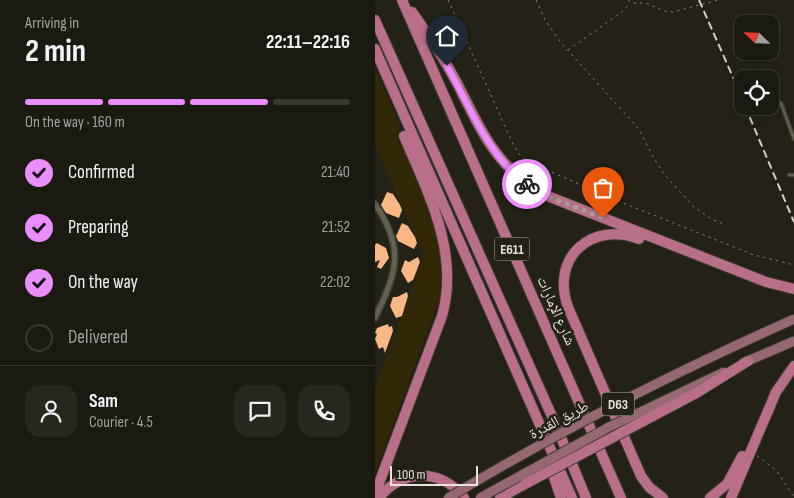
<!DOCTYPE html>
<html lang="en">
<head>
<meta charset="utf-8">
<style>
  :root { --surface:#1b1a10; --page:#28271e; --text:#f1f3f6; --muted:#a0a19f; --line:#393830; --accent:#ea8dfd }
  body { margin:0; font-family:"Sofia Sans Condensed","Noto Naskh Arabic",sans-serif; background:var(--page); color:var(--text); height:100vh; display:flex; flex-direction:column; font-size:19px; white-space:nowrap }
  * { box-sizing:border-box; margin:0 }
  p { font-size:16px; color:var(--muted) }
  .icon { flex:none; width:28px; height:28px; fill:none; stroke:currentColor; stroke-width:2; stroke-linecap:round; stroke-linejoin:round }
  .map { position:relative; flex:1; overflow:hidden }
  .side { display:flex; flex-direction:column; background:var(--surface); width:375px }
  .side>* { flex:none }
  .needle { width:32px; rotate:293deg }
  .buttons { position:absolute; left:359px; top:15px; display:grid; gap:10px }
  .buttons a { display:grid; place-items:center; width:45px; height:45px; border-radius:10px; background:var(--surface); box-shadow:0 5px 20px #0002,0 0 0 1px var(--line); font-size:25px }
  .scale { position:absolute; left:15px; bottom:12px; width:88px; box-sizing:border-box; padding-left:5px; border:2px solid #e6e4dc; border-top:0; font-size:14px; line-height:18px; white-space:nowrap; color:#e6e4dc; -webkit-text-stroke:4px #242216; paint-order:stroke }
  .pin { position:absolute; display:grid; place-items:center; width:42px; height:42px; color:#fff; margin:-51px -21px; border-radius:50% 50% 50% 0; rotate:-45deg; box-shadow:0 0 5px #0007 }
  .pin .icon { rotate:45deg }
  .courier { position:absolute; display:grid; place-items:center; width:50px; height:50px; margin:-25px; border:4px solid #ea8dfd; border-radius:50%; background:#fff; color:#222; box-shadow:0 1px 6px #0007 }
  .summary em { font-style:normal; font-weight:700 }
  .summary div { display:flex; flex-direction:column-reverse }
  .summary { display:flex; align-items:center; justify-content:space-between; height:85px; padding:0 25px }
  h1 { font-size:32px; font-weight:700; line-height:38px }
  .bar { display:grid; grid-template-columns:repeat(4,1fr); gap:8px 5px; align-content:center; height:60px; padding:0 25px }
  .bar i { height:6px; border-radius:4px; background:var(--line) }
  .bar .current { background:var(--accent) }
  .bar p { grid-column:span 4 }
  .line { display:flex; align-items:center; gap:12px; padding:0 25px; border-top:1px solid var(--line) }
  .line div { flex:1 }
  .round { display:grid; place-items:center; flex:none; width:52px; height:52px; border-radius:15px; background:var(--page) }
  ol { padding:0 25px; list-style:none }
  li { display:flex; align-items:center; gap:15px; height:55px }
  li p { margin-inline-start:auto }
  li .icon { padding:5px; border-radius:50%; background:var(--accent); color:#111; stroke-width:4 }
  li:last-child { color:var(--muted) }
  li i { width:28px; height:28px; border:2px solid var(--line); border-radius:50% }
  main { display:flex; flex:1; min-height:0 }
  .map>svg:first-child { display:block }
  .sand { fill:#302807 }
  .building { fill:#f8b784 }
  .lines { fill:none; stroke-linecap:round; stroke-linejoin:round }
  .lane-casing { stroke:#3d3b33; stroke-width:5 }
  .street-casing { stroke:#3d3b33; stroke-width:8 }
  .highway-casing { stroke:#3d3b33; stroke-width:12 }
  .path { stroke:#817f75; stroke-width:1; stroke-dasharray:2.5 4; stroke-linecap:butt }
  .lane { stroke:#636052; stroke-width:2.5 }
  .street { stroke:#636052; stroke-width:5 }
  .highway { stroke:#b86f87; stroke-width:10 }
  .rail { stroke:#d1cfc7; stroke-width:2; stroke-dasharray:8 4; stroke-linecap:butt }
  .primary-bridge-casing { stroke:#3d3b33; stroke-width:11; stroke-linecap:butt }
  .highway-bridge-casing { stroke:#3d3b33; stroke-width:12; stroke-linecap:butt }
  .primary-bridge { stroke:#966972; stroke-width:9 }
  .highway-bridge { stroke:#b86f87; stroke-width:10 }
  .done { stroke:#a2a097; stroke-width:5; stroke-dasharray:0 9 }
  .route { stroke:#ea8dfd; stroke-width:6 }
  .labels { text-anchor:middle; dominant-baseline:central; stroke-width:5; stroke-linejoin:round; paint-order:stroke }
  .shield { fill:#242216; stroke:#acaaa1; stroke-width:1 }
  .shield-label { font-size:14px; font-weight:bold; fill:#e6e4dc }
  .street-label { font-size:15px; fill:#e6e4dc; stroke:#242216 }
</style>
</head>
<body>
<main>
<section class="side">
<div class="summary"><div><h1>2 min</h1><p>Arriving in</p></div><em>22:11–22:16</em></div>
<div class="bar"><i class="current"></i><i class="current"></i><i class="current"></i><i></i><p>On the way · 160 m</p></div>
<ol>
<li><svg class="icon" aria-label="check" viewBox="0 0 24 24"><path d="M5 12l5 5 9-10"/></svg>Confirmed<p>21:40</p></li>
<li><svg class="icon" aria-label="check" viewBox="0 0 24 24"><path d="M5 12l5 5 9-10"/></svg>Preparing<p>21:52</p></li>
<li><svg class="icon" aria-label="check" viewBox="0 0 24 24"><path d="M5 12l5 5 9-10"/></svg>On the way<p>22:02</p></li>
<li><i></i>Delivered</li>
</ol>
<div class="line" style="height:90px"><a class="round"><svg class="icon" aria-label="person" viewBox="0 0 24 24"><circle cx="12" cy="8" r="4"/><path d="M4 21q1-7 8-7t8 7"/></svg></a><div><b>Sam</b><p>Courier · 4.5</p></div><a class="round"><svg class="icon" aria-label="chat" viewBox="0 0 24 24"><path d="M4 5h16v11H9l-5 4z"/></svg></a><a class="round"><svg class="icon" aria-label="phone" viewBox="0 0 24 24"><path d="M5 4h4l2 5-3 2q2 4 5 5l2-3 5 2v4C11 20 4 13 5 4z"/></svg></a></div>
</section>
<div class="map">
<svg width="419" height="498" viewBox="0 0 419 498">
  <rect width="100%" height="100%" fill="#242216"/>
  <path class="sand" d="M 0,69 L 35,148 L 65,228 L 69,286 L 0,473 L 0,387 L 49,255 L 0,146 Z"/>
  <path class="building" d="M 12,192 L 18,194 L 25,205 L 27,210 L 24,218 L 11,213 L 7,207 L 6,205 Z
    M 27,223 L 33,226 L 40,237 L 42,243 L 39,249 L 23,241 L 21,236 Z
    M 2,243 L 11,248 L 14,258 L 6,269 L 2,267 L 5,260 L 0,262 L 0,245 Z
    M 43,257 L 45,262 L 38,280 L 33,283 L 26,271 L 30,260 L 34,262 Z
    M 32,292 L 33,296 L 27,316 L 21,318 L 15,306 L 18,297 L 22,297 Z
    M 13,324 L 14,327 L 17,326 L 18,331 L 10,353 L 8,347 L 4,349 L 0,339 L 2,334 L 0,333 L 2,328 Z"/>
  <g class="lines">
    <defs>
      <path id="lane" d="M 406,103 L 419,139
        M 414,175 L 419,175"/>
      <path id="street" d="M 0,204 C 31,249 21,274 0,318"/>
      <path id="highway" d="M 27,0 L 246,498
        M 37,12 C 53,34 69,59 82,83 C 107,132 123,172 175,197 L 391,282 L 419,289
        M 0,20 L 180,423 L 211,498
        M 0,49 L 197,498
        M 264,239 C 217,221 175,257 193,307 L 266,476 L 274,487 L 288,498
        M 174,463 L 186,498
        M 0,494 L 67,316 C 85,253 53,193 29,136
        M 4,498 C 26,469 67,468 89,498
        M 125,498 L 150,484
        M 335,498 L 352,484 L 367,456
        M 356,498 L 401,392 L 419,366"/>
    </defs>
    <use href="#lane" class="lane-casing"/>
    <use href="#street" class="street-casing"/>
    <use href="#highway" class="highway-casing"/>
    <path class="path" d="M 73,0 L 138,144 L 144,154 L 153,162 L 248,203 L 379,255 L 419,265
      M 161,0 L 170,20 L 186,43 L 264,129 L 278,157 L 289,174 L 319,207 L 338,220 L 349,224
      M 253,0 L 257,3 L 271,3 L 289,11 L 298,12 L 343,0
      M 193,50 L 247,12 L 255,3
      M 382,456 L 401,470 L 419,497"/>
    <use href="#lane" class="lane"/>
    <use href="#street" class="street"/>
    <use href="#highway" class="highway"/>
    <path class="rail" d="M 324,0 L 368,100
      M 370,106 L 419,222"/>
    <defs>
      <path id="primary-bridge" d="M 368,363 L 419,341
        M 73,498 C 184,431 300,372 419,319
        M 105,498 L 234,427 L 349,372"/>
      <path id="highway-bridge" d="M 150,484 L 323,392 L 373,361"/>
    </defs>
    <use href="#primary-bridge" class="primary-bridge-casing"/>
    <use href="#highway-bridge" class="highway-bridge-casing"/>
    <use href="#primary-bridge" class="primary-bridge"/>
    <use href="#highway-bridge" class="highway-bridge"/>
  </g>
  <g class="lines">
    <path class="done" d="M 152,184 L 175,197 L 228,218"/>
    <path class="route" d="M 72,66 C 96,108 112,155 152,184"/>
  </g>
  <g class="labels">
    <g class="shield">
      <rect x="119.5" y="237.5" width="35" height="23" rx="4"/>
      <rect x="227" y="392.5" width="32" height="23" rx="4"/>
    </g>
    <g class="shield-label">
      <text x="137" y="249">E611</text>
      <text x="243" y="404">D63</text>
    </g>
    <g class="street-label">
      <text transform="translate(181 311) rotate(66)">شارع الإمارات</text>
      <text transform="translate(184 420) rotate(-28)">طريق القدرة</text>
    </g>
  </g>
</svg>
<div class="buttons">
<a><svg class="needle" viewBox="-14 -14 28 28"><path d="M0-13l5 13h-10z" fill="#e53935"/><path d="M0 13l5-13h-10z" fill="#a0a19f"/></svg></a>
<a><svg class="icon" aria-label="locate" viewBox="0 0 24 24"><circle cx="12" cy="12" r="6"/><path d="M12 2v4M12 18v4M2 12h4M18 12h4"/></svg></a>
</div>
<div class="scale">100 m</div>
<div class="pin" style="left:228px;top:218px;background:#ea580c"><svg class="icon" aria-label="bag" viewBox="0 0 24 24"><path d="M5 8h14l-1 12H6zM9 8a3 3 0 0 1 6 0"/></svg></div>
<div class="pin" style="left:72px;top:66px;background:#1f2937"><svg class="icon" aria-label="home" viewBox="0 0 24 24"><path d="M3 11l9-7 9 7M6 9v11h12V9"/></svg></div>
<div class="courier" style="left:152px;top:184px"><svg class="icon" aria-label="bike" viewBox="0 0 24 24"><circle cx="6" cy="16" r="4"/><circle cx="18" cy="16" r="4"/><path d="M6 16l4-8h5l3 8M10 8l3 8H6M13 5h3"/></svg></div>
</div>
</main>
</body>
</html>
